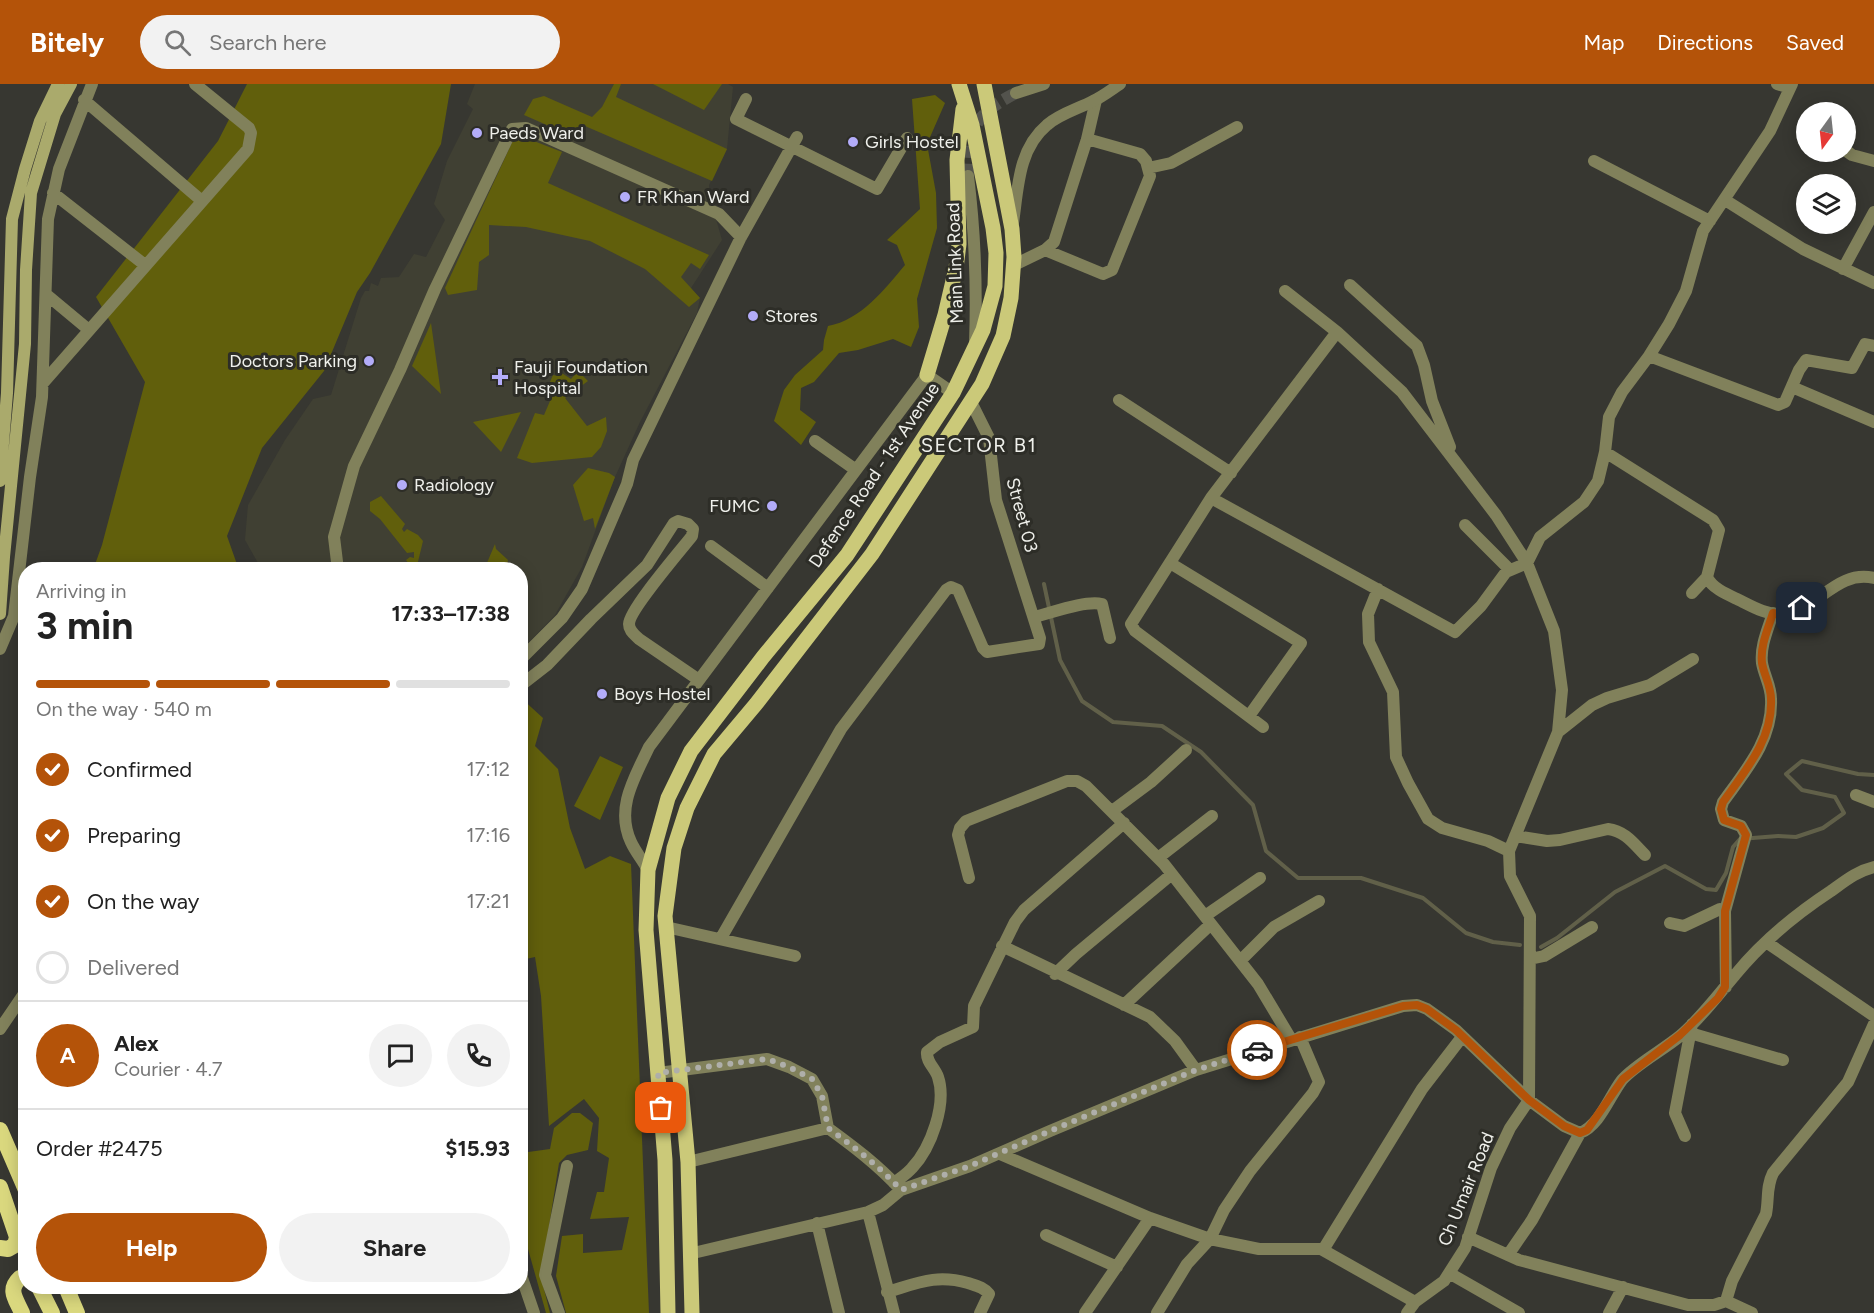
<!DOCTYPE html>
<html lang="en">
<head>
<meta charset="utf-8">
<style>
  :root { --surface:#fff; --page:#f2f2f2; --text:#222; --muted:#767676; --line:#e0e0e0; --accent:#b45309 }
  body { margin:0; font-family:Figtree,sans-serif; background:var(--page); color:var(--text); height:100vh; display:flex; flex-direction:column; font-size:22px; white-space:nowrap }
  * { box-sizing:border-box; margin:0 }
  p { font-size:20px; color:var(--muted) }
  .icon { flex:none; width:33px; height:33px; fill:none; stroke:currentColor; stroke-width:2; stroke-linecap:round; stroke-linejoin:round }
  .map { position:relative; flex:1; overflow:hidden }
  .sheet { position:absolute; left:18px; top:478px; width:510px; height:732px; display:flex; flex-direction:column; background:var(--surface); border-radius:24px; box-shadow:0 3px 15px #0003 }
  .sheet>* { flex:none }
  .needle { width:39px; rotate:195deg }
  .fabs { position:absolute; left:1796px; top:18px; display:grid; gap:12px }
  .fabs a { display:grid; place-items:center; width:60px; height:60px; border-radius:50%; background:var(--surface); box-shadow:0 3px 15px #0003; font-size:30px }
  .pin { position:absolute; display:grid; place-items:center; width:51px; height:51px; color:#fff; margin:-26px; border-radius:12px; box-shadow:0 3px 9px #0006 }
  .courier { position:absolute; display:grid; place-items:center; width:60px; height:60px; margin:-30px; border:4px solid #b45309; border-radius:50%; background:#fff; color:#222; box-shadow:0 2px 8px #0007 }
  .headline em { font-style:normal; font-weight:700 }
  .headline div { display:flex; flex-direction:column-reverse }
  .headline { display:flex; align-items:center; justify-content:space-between; height:102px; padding:0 18px }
  h1 { font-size:39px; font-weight:700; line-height:45px }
  .bar { display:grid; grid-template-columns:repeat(4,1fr); gap:9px 6px; align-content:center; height:72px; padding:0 18px }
  .bar i { height:8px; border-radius:4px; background:var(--line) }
  .bar .current { background:var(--accent) }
  .bar p { grid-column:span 4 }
  .line { display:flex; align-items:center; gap:15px; padding:0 18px; border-top:2px solid var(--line) }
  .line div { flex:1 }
  .round { display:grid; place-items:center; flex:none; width:63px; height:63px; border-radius:32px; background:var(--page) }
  ol { padding:0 18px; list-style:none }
  li { display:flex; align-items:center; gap:18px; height:66px }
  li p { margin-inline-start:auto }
  li .icon { padding:6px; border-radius:50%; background:var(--accent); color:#fff; stroke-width:4 }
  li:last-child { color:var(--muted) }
  li i { width:33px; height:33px; border:3px solid var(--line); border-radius:50% }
  .action { display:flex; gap:12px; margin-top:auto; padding:12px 18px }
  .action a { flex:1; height:69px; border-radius:36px; background:var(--accent); color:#fff; font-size:24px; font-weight:700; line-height:69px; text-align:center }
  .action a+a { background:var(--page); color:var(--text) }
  header { display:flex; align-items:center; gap:36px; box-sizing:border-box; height:84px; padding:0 30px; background:var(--accent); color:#fff }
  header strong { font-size:28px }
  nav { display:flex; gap:33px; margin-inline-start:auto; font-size:21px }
  .search { width:420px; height:54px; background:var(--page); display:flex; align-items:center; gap:15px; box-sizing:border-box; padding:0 21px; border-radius:33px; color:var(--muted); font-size:22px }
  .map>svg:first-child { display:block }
  .built { fill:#404033 }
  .green { fill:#615f0c }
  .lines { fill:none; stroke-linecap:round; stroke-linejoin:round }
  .stream { stroke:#616049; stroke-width:4 }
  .tertiary-tunnel { stroke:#53534d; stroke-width:12; stroke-dasharray:12 6; stroke-linecap:butt }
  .minor { stroke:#81815b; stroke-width:12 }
  .tertiary { stroke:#81815b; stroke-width:12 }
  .secondary { stroke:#aaaa6c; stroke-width:12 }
  .primary { stroke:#cbc979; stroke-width:15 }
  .trunk { stroke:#dad87e; stroke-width:16 }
  .done { stroke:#afafaa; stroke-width:6; stroke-dasharray:0 10.8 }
  .route { stroke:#b45309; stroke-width:8 }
  .poi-dot { fill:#b3acf9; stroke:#2d2d27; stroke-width:2 }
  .labels { text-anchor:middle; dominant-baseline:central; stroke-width:6; stroke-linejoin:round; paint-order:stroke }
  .poi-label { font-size:18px; fill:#eff0eb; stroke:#2d2d27; text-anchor:start }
  .street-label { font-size:18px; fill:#eff0eb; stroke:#2d2d27 }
  .neighbourhood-label { font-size:20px; letter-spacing:1.5px; fill:#eff0eb; stroke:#2d2d27 }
</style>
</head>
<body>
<header>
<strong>Bitely</strong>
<div class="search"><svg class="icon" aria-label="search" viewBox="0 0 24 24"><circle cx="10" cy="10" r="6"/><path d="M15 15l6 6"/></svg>Search here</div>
<nav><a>Map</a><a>Directions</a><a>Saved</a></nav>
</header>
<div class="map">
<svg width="1874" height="1229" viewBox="0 0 1874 1229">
  <rect width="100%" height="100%" fill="#373731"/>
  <path class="built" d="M 475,0 L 728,0 L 733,3 L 727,65 L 709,101 L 710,114 L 722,156 L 691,204 L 700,214 L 697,229 L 640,338 L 615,393 L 582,483 L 555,531 L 527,560 L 521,564 L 520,486 L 262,486 L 245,456 L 248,421 L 285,356 L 313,315 L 331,311 L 361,214 L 365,207 L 369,207 L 371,199 L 378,202 L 381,194 L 399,193 L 414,170 L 426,173 L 445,136 L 434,120 L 447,77 L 473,25 L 467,20 Z"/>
  <path class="green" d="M 247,0 L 451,0 L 441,60 L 370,189 L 357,208 L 324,287 L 262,364 L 227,452 L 239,486 L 93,486 L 102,461 L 145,298 L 96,213 L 218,57 Z
    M 614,0 L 621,0 L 616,13 L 727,65 L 712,97 L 585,42 L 574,53 L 524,31 L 533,15 L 544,12 L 592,33 L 602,23 Z
    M 653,0 L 722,0 L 704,26 Z
    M 935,11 L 945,19 L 927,60 L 936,109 L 937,144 L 917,215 L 919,243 L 911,263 L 893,255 L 858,266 L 839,269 L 814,298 L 801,304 L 800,326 L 816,338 L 801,361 L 774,337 L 784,306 L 795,291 L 823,266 L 824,256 L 828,242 C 861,236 885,205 905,181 L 897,161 L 887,156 L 920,125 L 912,15 Z
    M 516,50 L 562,68 L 548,99 L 709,171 L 700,185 L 691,179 L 681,193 L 700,214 L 689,223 L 645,185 L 590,157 L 526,143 L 489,141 L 489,171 L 479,178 L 477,206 L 448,211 L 445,204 Z
    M 431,239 L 441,310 L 412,282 Z
    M 578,287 L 588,297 L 565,314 L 587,342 L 606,333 L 607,347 L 601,363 L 592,373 L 532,379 L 517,374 L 535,329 L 544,331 L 553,310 L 546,307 L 553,291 L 558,292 L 560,288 L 571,295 Z
    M 521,328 L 501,368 L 473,338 Z
    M 588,384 L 609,389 L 615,393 L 595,445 L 593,434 L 584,437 L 573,401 Z
    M 381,412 L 405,440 L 402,445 L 404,448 L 407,445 L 418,451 L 423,457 L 416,486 L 413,486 L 406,476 L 410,473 L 414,474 L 414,468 L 407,469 L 380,435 L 370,427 L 370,418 Z
    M 495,460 L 496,465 L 508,476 L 506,486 L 484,486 Z
    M 520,613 L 543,634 L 535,662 L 558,685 L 570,744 L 585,785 L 610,772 L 631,780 L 649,1229 L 566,1229 L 556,1192 L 562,1152 L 583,1150 L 583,1169 L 622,1166 L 629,1133 L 590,1135 L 597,1108 L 604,1108 L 609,1074 L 597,1067 L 599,1034 L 584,1015 L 549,1042 L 541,912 L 535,873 L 521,876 L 521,835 L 525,834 L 520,810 Z
    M 600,672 L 623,683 L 600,736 L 574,722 Z
    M 572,1029 L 580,1029 L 593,1039 L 588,1066 L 567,1071 L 559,1079 L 541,1193 L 550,1229 L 546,1229 L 521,1140 L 521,1069 L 550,1065 L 554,1044 Z"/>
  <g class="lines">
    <path class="stream" d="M 1044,500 L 1060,576 L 1082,617 L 1113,638 L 1162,642 L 1201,668 L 1253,721 L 1266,767 L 1298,794 L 1361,794 L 1423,814 L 1466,849 L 1493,858 L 1520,861
      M 1541,863 L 1557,854 L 1615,808 L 1665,782 L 1706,805 L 1716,806 L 1726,789 L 1733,763 L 1740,755 L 1778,752 L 1796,753 L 1823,744 L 1844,729 L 1835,713 L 1802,706 L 1786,690 L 1802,677 L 1858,690 L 1874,691"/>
    <path class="tertiary-tunnel" d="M 968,92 C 968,46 973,31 1016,9"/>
    <path class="minor" d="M 1777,0 L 1790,4
      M 746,15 L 736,35 L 877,105 L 907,54
      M 84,16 L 202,117
      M 1845,66 L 1852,71 L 1874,77
      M 1594,77 L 1710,137
      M 1148,84 L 1171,79 L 1237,43
      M 53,109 L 145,181
      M 1725,116 L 1803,165 L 1874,199
      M 1045,166 L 1103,190 L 1112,186 L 1150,92 L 1146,77 L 1140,70 L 1087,55
      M 1014,181 L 1045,166 L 1054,158 L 1087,55 L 1096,16
      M 1843,185 L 1874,128
      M 1350,201 L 1417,262 L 1424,281 L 1432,317 L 1450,363
      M 1285,207 L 1337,248 L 1402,308 L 1496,431 L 1527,479 L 1554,547 L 1562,606 L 1558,648 L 1509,767 L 1510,792 L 1530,832 L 1529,1016 L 1510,1044 L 1491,1084 L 1465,1164 L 1444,1197 L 1415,1218 L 1407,1229
      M 47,211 L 89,246
      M 1649,272 L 1778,321 L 1785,318 L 1799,286 L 1806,276 L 1852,284 L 1865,260 L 1874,262
      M 43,299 L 248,65 L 251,49 L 249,44 L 195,0
      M 1792,303 L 1874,338
      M 1119,316 L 1231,389
      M 815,357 L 856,386
      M 1605,368 L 1713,436 L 1719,446 L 1707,493 C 1712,504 1726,510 1737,515 C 1750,521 1765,531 1781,530 C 1816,529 1835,485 1874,494
      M 1211,414 L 1455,548 L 1481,522 L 1506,488 L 1527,479 L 1540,453 L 1584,418 L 1598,397 L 1605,368 L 1609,333 L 1622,308 L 1649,272 L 1669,240 L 1686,207 L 1703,147 L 1770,47 L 1792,0
      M 1465,441 L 1510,486
      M 711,462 L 768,504
      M 1170,479 L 1301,559 L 1249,632
      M 338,486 L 334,453 L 354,382 L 400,286 L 435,205 L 512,45 L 526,44 L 719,130 L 741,153
      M 1378,505 L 1368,530 L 1369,558 L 1393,608 L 1396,673 L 1408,699 L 1428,735 L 1442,744 L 1488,757 L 1509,767
      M 1692,509 L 1707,493
      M 1034,533 C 1051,529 1085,516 1102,520 L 1110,554
      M 0,565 L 14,532 L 30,393 L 42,313 L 48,135 L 59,85 L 92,0
      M 520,576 L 562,534 L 582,505 L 627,400 L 633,376 L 741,153 L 797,53
      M 520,602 L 547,581 L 591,535 L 647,481 L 674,439 L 678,437 L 688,440 L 693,445 L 692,452 C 681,466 629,526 629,540 C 629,547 634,550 639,555 L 699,596
      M 1263,643 L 1135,547 L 1131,540 L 1211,414 L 1337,248
      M 1558,648 L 1592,621 L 1607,614 L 1650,601 L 1693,575
      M 1856,711 L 1874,718
      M 1112,727 L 1151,698 L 1186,666
      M 1515,752 L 1547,757 L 1560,756 L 1608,745 C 1625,747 1634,760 1645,771
      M 1158,774 L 1212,732
      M 648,786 C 643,777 635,767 631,758 C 615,724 635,693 649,663 L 927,291 L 953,309
      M 969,794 L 958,751 L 960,744 L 966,737 L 1067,697 L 1077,697 L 1086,702 L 1164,780 L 1258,900 L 1291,955
      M 1725,827 L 1746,751 L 1741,742 L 1724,736 L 1721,725 L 1723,718 C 1745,687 1773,656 1771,615 C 1771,602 1764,591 1762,579 C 1760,562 1768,545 1773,529
      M 1205,832 L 1260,794
      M 1670,839 L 1684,842 L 1720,825 L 1725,827 L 1726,903
      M 666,843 L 795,872
      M 721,854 L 841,645 L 946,506 L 951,503 L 958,506 L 983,564 L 987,568 L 1039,560 L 1040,554 L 996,416 L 989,354 L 971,318
      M 1766,858 L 1874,932
      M 1002,862 L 1150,933 L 1175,957 L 1196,986
      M 1530,875 L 1544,872 L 1592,843
      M 1240,877 L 1274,843 L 1319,817
      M 1055,890 L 1076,870 L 1172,790
      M 1124,921 L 1211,840
      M 0,945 L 26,907
      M 1690,949 L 1783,976
      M 658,989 L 767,975 L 789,983 L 812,995 L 822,1012 L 828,1044
      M 1685,1052 L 1675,1029 L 1692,940
      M 1000,1070 L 1150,1134 L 1210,1155 L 1259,1165 L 1321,1165 L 1415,1218
      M 688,1078 L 828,1044 C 854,1063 878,1081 900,1105
      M 894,1099 C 900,1094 907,1090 912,1084 C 931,1064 947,1020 938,993 C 935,984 926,978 927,968 L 940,958 L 973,943 L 974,922 L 1015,838 L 1024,826 L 1124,739
      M 868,1128 L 894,1229
      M 817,1139 L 839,1229
      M 1046,1151 L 1117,1183
      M 1468,1153 L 1519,1176 L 1688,1221 L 1714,1221 L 1726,1217 L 1752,1229
      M 1323,1166 L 1422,1005 L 1462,953
      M 689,1170 L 868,1128 L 883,1121 L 901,1106 L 970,1082 L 1050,1047 L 1196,986 L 1403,922 L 1417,921 L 1427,925 L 1456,946 L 1529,1016 L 1564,1042 L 1580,1049 C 1600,1041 1609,1013 1622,996 C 1635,981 1663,966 1680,952 C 1701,934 1717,912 1735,891 C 1762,858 1796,830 1831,807 C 1845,797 1857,787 1874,783
      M 1508,1171 L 1532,1136 L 1580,1049
      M 520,1188 L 534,1229
      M 1449,1189 L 1519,1229
      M 887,1208 C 918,1199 936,1190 968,1199 C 977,1202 983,1203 989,1210 L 980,1229
      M 1726,1217 L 1732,1197 L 1766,1130 C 1769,1115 1766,1103 1773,1089 L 1848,998 L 1874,940
      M 559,1229 L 545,1191 L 567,1082
      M 1085,1229 L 1150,1134
      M 1157,1229 L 1187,1180 L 1210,1155 L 1224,1126 L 1250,1087 L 1313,1009 L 1319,998 L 1300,953
      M 1609,1229 L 1623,1203"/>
    <path class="tertiary" d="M 1016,9 L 1044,0
      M 968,92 C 975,148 977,204 975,260
      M 1013,139 C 1018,105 1018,65 1047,41 C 1059,30 1078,25 1093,17 C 1102,13 1111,6 1120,0"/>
    <path class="secondary" d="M 0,397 L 7,309 L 12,135 L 25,85 L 40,37 L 58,0
      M 0,530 L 4,473 L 25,260 L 26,186 L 31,109 L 55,30 L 71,0"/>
    <path class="primary" d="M 927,291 L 945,231 L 956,184 L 959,160 L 957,76 L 963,25
      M 668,1229 L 665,1076 L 646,846 L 648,786 L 668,714 L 691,667 L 763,573 L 847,471 L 953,309 L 983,246 L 995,202 L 996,169 L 993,144 L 972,41 L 959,0
      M 692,1229 L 688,1078 L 665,832 L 674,764 L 687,724 L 714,670 L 756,620 L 872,470 L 982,300 L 1003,252 L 1011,214 L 1014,173 L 1012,145 L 984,0"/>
    <path class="trunk" d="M 0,1046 L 26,1106
      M 0,1103 L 17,1153 L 15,1161 L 8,1165 L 0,1164
      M 39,1203 L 52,1229
      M 66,1203 L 77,1229
      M 22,1229 C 16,1215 7,1206 20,1194 L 26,1193"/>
  </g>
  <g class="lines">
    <path class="done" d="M 661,1024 L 658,989 L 767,975 L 789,983 L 812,995 L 822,1012 L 828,1044 C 854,1063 879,1082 901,1106 L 970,1082 L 1050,1047 L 1196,986 L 1257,966"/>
    <path class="route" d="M 1257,966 L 1403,922 L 1417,921 L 1427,925 L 1456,946 L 1529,1016 L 1564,1042 L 1580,1049 L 1587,1046 L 1623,995 L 1680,951 L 1718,914 L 1725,903 L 1725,827 L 1746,751 L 1741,742 L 1724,736 L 1721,725 L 1723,718 C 1745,687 1773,655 1771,615 C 1771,602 1764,591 1762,579 C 1760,562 1768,545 1773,529 L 1782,531 L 1802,524"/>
  </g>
  <g class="poi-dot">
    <circle cx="477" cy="49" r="6"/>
    <circle cx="853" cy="58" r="6"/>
    <circle cx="625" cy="113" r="6"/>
    <circle cx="753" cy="232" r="6"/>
    <circle cx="369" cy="277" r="6"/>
    <path d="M497 284h6v6h6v6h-6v6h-6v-6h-6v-6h6z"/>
    <circle cx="402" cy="401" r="6"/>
    <circle cx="772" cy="422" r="6"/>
    <circle cx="602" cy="610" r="6"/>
  </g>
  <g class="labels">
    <g class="poi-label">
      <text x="489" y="49">Paeds Ward</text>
      <text x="865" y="58">Girls Hostel</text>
      <text x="637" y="113">FR Khan Ward</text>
      <text x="765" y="232">Stores</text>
      <text x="357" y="277" text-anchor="end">Doctors Parking</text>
      <text x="514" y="283">Fauji Foundation<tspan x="514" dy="21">Hospital</tspan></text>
      <text x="414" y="401">Radiology</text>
      <text x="760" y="422" text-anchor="end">FUMC</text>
      <text x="614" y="610">Boys Hostel</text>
    </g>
    <g class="street-label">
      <text transform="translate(955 179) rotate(-92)">Main Link Road</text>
      <text transform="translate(874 391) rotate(-56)">Defence Road - 1st Avenue</text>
      <text transform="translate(1022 431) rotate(75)">Street 03</text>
      <text transform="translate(1466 1105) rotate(-68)">Ch Umair Road</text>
    </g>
    <g class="neighbourhood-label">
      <text x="979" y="361">SECTOR B1</text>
    </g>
  </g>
</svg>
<div class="fabs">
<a><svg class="needle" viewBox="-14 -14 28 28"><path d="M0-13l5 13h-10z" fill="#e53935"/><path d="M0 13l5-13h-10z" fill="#767676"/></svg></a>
<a><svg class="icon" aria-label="layers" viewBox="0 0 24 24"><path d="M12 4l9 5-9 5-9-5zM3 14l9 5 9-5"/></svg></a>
</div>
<div class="pin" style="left:661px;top:1024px;background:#ea580c"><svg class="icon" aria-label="bag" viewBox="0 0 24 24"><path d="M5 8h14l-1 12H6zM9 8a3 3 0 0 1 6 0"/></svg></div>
<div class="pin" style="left:1802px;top:524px;background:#1f2937"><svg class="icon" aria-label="home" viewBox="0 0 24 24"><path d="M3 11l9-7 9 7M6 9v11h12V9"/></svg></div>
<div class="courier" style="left:1257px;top:966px"><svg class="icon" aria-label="car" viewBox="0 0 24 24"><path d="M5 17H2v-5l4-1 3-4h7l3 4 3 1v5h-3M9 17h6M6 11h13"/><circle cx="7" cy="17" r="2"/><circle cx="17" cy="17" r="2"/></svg></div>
<section class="sheet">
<div class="headline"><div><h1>3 min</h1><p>Arriving in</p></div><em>17:33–17:38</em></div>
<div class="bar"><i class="current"></i><i class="current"></i><i class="current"></i><i></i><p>On the way · 540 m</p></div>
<ol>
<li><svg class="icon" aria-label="check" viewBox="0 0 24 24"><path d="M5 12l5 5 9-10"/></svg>Confirmed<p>17:12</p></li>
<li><svg class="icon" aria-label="check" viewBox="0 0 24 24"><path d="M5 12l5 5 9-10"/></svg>Preparing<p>17:16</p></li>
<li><svg class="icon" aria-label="check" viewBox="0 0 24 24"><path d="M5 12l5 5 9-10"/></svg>On the way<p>17:21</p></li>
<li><i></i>Delivered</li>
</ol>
<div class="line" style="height:108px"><b class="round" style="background:var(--accent);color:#fff">A</b><div><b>Alex</b><p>Courier · 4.7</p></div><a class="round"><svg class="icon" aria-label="chat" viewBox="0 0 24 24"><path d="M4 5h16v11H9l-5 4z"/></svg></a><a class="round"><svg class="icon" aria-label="phone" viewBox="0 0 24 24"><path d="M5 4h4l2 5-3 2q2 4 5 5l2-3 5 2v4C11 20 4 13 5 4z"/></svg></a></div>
<div class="line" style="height:78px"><div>Order #2475</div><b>$15.93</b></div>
<div class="action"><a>Help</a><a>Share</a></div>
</section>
</div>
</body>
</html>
